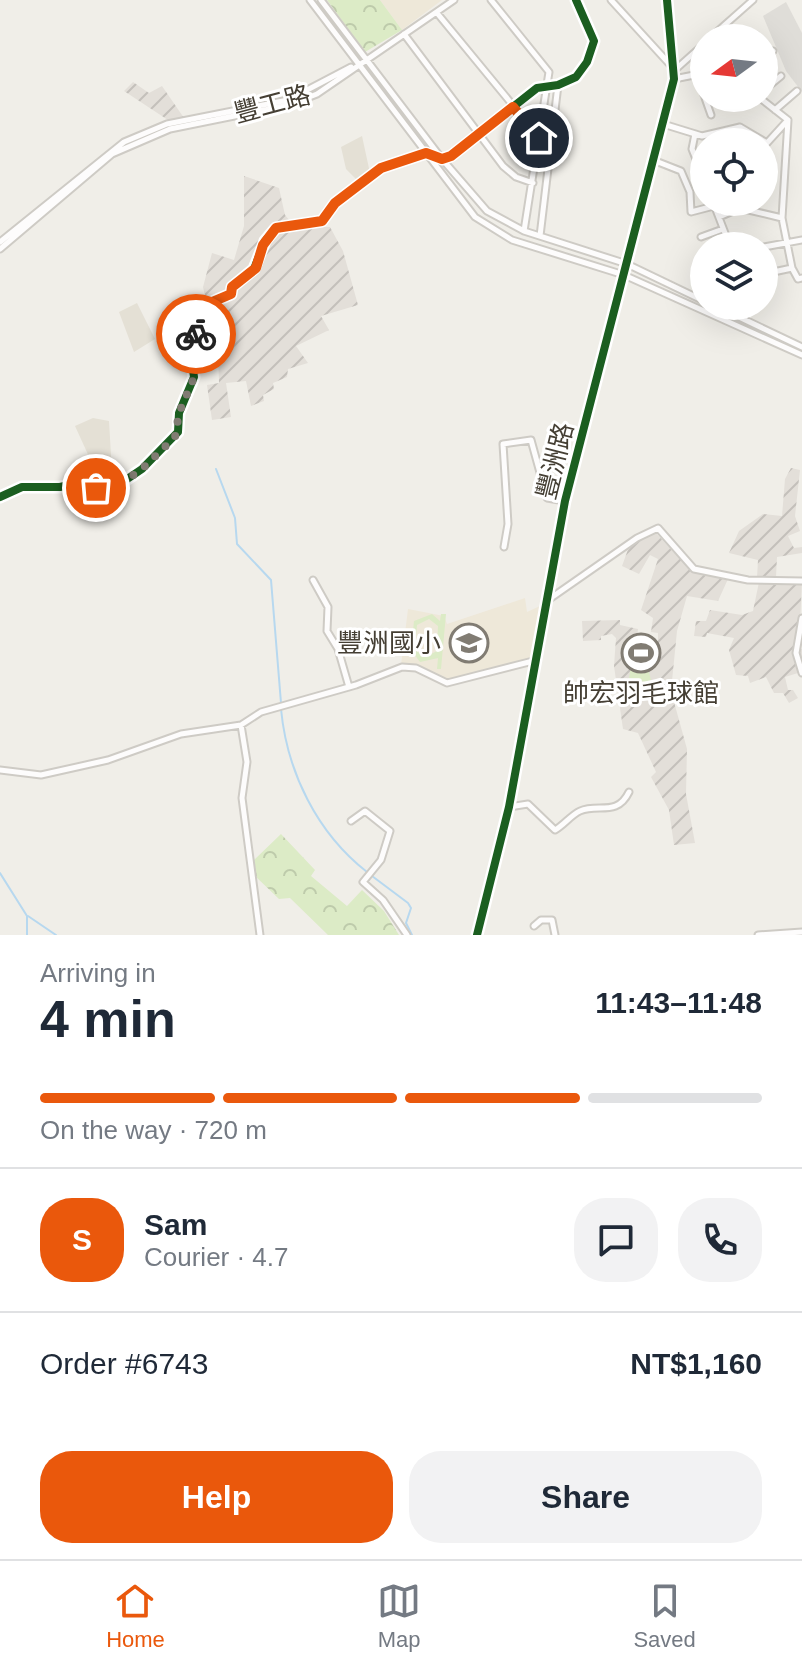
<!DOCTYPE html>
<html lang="en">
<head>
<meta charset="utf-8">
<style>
  :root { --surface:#fff; --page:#f2f2f3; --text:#1f2937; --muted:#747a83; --line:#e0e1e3; --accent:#ea580c }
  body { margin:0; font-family:Arial,"Noto Sans TC",sans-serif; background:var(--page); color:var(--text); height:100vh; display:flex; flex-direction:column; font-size:30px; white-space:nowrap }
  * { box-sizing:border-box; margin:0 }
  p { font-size:26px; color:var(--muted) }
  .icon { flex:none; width:44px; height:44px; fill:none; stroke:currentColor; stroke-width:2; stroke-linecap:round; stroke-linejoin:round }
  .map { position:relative; height:935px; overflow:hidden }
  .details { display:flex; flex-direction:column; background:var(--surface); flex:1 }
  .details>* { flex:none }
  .needle { width:52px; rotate:255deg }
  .tools { position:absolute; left:690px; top:24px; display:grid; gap:16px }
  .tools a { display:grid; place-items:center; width:88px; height:88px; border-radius:50%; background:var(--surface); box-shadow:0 8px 32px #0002; font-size:40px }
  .pin { position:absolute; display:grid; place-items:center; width:68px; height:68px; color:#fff; margin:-34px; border:4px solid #fff; border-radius:50%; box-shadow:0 2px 8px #0007 }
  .courier { position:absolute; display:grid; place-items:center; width:80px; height:80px; margin:-40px; border:6px solid #ea580c; border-radius:50%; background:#fff; color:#222; box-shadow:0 2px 10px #0007 }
  .summary em { font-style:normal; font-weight:600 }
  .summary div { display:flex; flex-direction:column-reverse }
  .summary { display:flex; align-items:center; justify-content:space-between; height:136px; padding:0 40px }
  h1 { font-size:52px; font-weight:600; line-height:60px }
  .bar { display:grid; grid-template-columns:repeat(4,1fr); gap:12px 8px; align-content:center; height:96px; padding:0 40px }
  .bar i { height:10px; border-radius:6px; background:var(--line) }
  .bar .active { background:var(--accent) }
  .bar p { grid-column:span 4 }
  .line { display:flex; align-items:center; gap:20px; padding:0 40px; border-top:2px solid var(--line) }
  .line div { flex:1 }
  .round { display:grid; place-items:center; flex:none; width:84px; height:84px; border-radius:32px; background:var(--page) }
  .action { display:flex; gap:16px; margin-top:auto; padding:16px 40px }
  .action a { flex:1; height:92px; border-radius:32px; background:var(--accent); color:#fff; font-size:32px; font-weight:600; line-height:92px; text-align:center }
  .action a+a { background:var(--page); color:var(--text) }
  .tabs { display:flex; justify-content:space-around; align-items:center; height:112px; border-top:2px solid var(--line); background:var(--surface); font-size:22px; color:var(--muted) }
  .tabs a { display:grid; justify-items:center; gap:4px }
  .tabs .active { color:var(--accent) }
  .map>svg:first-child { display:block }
  .residential { fill:#e4e0d5 }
  .industrial { fill:url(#industrial-furrows) }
  .education { fill:#eee8d9 }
  .park { fill:url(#park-crowns) }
  .pitch { fill:#dcebc6; fill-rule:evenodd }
  .parking { fill:#dfddd8 }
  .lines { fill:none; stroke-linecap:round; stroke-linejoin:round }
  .stream { stroke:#b7d8ef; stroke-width:2 }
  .minor-casing { stroke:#cecbc5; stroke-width:9 }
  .minor { stroke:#fdfcfc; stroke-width:5 }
  .cycleway-casing { stroke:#fff; stroke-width:13 }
  .cycleway { stroke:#1b5e20; stroke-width:8 }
  .done { stroke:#817c73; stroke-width:8; stroke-dasharray:0 14.4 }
  .route { stroke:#ea580c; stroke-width:10 }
  .labels { text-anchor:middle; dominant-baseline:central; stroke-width:6; stroke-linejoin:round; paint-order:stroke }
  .street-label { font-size:26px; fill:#453f34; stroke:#fff }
  .poi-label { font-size:26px; fill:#453f34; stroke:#fff; text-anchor:end }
</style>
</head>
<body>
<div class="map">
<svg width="802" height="935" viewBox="0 0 802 935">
  <defs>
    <pattern id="industrial-furrows" width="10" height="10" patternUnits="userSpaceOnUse" patternTransform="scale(2)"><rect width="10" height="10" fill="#e3dfd9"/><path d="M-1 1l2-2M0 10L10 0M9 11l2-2" fill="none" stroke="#c4c0bb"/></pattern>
    <pattern id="park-crowns" width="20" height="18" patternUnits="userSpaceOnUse" patternTransform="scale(2)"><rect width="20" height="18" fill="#dcebc6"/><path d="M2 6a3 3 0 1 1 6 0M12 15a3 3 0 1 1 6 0" fill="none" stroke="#becbab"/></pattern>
  </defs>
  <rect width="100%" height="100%" fill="#f0eee8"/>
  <path class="residential" d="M 362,136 L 370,173 L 359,182 L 346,169 L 341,147 Z
    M 137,303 L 155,339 L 134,352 L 119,312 Z
    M 93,418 L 109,421 L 112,472 L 98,468 L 91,461 L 75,426 Z"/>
  <path class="industrial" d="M 133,82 L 149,93 L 162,86 L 184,118 L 171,122 L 124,91 Z
    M 244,176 L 279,188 L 285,215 L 290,221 L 301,226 L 330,227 L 343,251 L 358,305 L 321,316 L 329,330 L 296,346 L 308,363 L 288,369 L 287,377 L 273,383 L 274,389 L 263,395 L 264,401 L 251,406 L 246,381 L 226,383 L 231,417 L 212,420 L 207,385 L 219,383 L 216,298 L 206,300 L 203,287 L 212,253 L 234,260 L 244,226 Z
    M 791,468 L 800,470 L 795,516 L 800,531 L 788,536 L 794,548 L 802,547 L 802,553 L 777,557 L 776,577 L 757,578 L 758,560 L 729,553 L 739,531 L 763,514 L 782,516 L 785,479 Z
    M 654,531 L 691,571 L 728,579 L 718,601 L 687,596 L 677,631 L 671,691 L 687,749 L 686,794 L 695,843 L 674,845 L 669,810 L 651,777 L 656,772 L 638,733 L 623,729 L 614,666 L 616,638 L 612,634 L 601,636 L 601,640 L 583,641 L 582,621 L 620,620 L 620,625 L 638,629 L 637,637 L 658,642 L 658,633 L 651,632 L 653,618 L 641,610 L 658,559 L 650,555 L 639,574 L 622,566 L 630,544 Z
    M 802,580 L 799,649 L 802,649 L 802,677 L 798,673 L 785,677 L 788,690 L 793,690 L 798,698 L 789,703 L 783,693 L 774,693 L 766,677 L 750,683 L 748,676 L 736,675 L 729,650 L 734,638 L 707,633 L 706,637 L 694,636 L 696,621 L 706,621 L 710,610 L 742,615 L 753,611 L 759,582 Z"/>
  <path class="education" d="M 380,0 L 442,0 L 402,30 Z
    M 525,598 L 527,612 L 540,606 L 530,661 L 439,682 L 420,666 L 401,665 L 408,609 L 444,616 L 447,624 Z"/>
  <path class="park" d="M 327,0 L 380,0 L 402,30 L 365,52 Z
    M 281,834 L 315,870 L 311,876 L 347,906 L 362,890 L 384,911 L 399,935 L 328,935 L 290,898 L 279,899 L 254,875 L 253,861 Z"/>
  <path class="pitch" d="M 432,614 L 440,621 L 441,614 L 446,614 L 441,669 L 437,669 L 438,658 L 420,662 L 411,650 L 414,621 ZM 429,619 L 438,626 L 437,651 L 425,657 L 415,650 L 417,625 Z
    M 636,635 L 652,642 L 647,664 L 652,684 L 629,678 Z"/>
  <path class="parking" d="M 786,2 L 802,33 L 802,92 L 786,71 L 763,16 Z"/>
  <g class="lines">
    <path class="stream" d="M 216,469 L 235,518 L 237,544 L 271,580 L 281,703
      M 281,709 C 287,772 317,833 367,872
      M 0,873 L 27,916 L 27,935
      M 372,876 L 408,903 L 411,908 L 406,923 L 412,935
      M 28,916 L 56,935"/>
    <defs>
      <path id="minor" d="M 310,0 L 475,217 L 512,240 L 624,275 L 802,355
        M 321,0 L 442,159 L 487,211 L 524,231 L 627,264 L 704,301
        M 491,0 L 549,72 L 524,231
        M 611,0 L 674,69
        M 437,13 L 539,137
        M 404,34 L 503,166 L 516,177 L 533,183
        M 710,38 L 753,0
        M 753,38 L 756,35
        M 764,58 L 773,51
        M 676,69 L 704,44
        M 697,75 L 704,95
        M 674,79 L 704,73
        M 764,90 L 781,76
        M 705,98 L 711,115
        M 760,98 L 788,120
        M 775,110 L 797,91
        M 663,124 L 702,136 L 740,127 L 767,143 L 787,121
        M 695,134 L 692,149 L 704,179
        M 653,160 L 681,171 L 690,192 L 691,212 L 714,206
        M 713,202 L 730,246
        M 719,217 L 740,208 L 782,218
        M 540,236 L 558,85
        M 701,237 L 723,229
        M 0,242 L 124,142 L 167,124 L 288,100 L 351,67
        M 764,247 L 802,240
        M 0,249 L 112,154 L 170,129 L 289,105 L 317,94 L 454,0
        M 792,268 L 798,279 L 802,278
        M 764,274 L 792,268 L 782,218 L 788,120
        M 716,306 L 802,347
        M 745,319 L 745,306
        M 0,497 L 22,487 L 60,487 L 82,482 L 108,492 L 142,469 L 178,432 L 179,413 L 194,377 L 190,350 L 205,305 L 231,294 L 232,287 L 254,269 L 265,241 L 276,228 L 322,221 L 335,203 L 381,168 L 426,153 L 442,159 L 451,156 L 537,88 L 558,85 L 576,77 L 587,62 L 594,41 L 576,0
        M 504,547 L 508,524 L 503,444 L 531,440 L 547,498 L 565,501
        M 313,580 L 328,607 L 327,631 L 338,649 L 349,687
        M 548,600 L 637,538 L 658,528 L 694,569 L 748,580 L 802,581
        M 802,618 L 796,653 L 802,673
        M 241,725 L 247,762 L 242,798 L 260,935
        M 0,770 L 41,775 L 108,760 L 181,734 L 241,725 L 261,712 L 356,685 L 402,667 L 416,668 L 447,683 L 537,660
        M 509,807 L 528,804 L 555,830 C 564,825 571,815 580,811 C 598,803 617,817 629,792
        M 351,821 L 365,811 L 390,831 L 381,860 L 363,882 L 383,900 L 407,935
        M 534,926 L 541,920 L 552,920 L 555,935
        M 477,935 L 509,807 L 565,501 L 674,79 L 667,0
        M 758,935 L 802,932"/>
    </defs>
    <use href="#minor" class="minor-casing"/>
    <use href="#minor" class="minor"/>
    <defs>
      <path id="cycleway" d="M 0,497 L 22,487 L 60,487 L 82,482 L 108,492 L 142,469 L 178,432 L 179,413 L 194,377 L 190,350 L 205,305 L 231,294 L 232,287 L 254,269 L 265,241 L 276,228 L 322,221 L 335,203 L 381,168 L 426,153 L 442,159 L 451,156 L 537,88 L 558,85 L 576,77 L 587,62 L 594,41 L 576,0
        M 477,935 L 509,807 L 565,501 L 674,79 L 667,0"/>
    </defs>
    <use href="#cycleway" class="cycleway-casing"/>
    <use href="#cycleway" class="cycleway"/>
  </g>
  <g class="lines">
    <path class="done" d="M 96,488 L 108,492 L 142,469 L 175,437 L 179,413 L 193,380 L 190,355 L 196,334"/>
    <path class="route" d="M 196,334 L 205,305 L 231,294 L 232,287 L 256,268 L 263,245 L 276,228 L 322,221 L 335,203 L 381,168 L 426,153 L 442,159 L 451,156 L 513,107 L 539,138"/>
  </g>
  <defs>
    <symbol id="school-ring" viewBox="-11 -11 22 22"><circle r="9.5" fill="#fff" stroke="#817c73" stroke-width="1.5"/><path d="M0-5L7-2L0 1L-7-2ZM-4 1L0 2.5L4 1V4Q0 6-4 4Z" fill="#817c73"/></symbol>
    <symbol id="stadium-ring" viewBox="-11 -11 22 22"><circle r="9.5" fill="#fff" stroke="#817c73" stroke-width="1.5"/><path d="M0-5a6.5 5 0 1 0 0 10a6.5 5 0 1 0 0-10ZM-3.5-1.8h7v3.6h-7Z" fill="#817c73"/></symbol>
  </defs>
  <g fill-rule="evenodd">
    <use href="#school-ring" x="447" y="621" width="44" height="44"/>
    <use href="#stadium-ring" x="619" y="631" width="44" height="44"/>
  </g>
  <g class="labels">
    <g class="street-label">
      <text transform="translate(272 104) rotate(-15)">豐工路</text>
      <text transform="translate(555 461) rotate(-76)">豐洲路</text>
    </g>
    <g class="poi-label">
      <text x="441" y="643">豐洲國小</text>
      <text x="641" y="693" text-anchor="middle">帥宏羽毛球館</text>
    </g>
  </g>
</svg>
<div class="tools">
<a><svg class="needle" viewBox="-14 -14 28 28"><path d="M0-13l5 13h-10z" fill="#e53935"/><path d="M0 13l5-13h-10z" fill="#747a83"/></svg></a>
<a><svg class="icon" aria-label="locate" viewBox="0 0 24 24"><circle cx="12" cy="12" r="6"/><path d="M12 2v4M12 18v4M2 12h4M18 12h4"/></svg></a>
<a><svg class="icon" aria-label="layers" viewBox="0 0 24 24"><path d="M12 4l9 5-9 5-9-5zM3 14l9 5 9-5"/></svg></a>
</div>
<div class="pin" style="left:96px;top:488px;background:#ea580c"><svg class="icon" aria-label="bag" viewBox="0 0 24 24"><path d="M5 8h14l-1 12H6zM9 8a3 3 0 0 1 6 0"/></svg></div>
<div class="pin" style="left:539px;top:138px;background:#1f2937"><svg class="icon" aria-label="home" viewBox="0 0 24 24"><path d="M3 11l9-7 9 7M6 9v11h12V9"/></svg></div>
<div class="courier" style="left:196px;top:334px"><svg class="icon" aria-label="bike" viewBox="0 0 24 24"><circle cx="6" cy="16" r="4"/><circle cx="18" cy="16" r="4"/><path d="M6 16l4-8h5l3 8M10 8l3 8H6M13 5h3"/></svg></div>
</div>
<section class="details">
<div class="summary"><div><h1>4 min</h1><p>Arriving in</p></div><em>11:43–11:48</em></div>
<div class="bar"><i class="active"></i><i class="active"></i><i class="active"></i><i></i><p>On the way · 720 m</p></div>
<div class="line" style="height:144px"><b class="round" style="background:var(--accent);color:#fff">S</b><div><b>Sam</b><p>Courier · 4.7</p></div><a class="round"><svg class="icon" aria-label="chat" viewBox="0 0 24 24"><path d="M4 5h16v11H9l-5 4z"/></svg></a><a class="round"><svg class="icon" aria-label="phone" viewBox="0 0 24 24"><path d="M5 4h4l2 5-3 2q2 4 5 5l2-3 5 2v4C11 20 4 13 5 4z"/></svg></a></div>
<div class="line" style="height:104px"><div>Order #6743</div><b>NT$1,160</b></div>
<div class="action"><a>Help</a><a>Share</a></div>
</section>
<nav class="tabs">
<a class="active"><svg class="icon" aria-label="home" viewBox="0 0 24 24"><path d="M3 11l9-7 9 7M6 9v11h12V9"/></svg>Home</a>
<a><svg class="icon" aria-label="map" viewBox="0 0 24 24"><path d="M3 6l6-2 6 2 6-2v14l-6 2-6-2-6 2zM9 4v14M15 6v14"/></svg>Map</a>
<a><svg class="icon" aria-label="saved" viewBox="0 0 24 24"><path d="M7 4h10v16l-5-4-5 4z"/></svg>Saved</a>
</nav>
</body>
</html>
